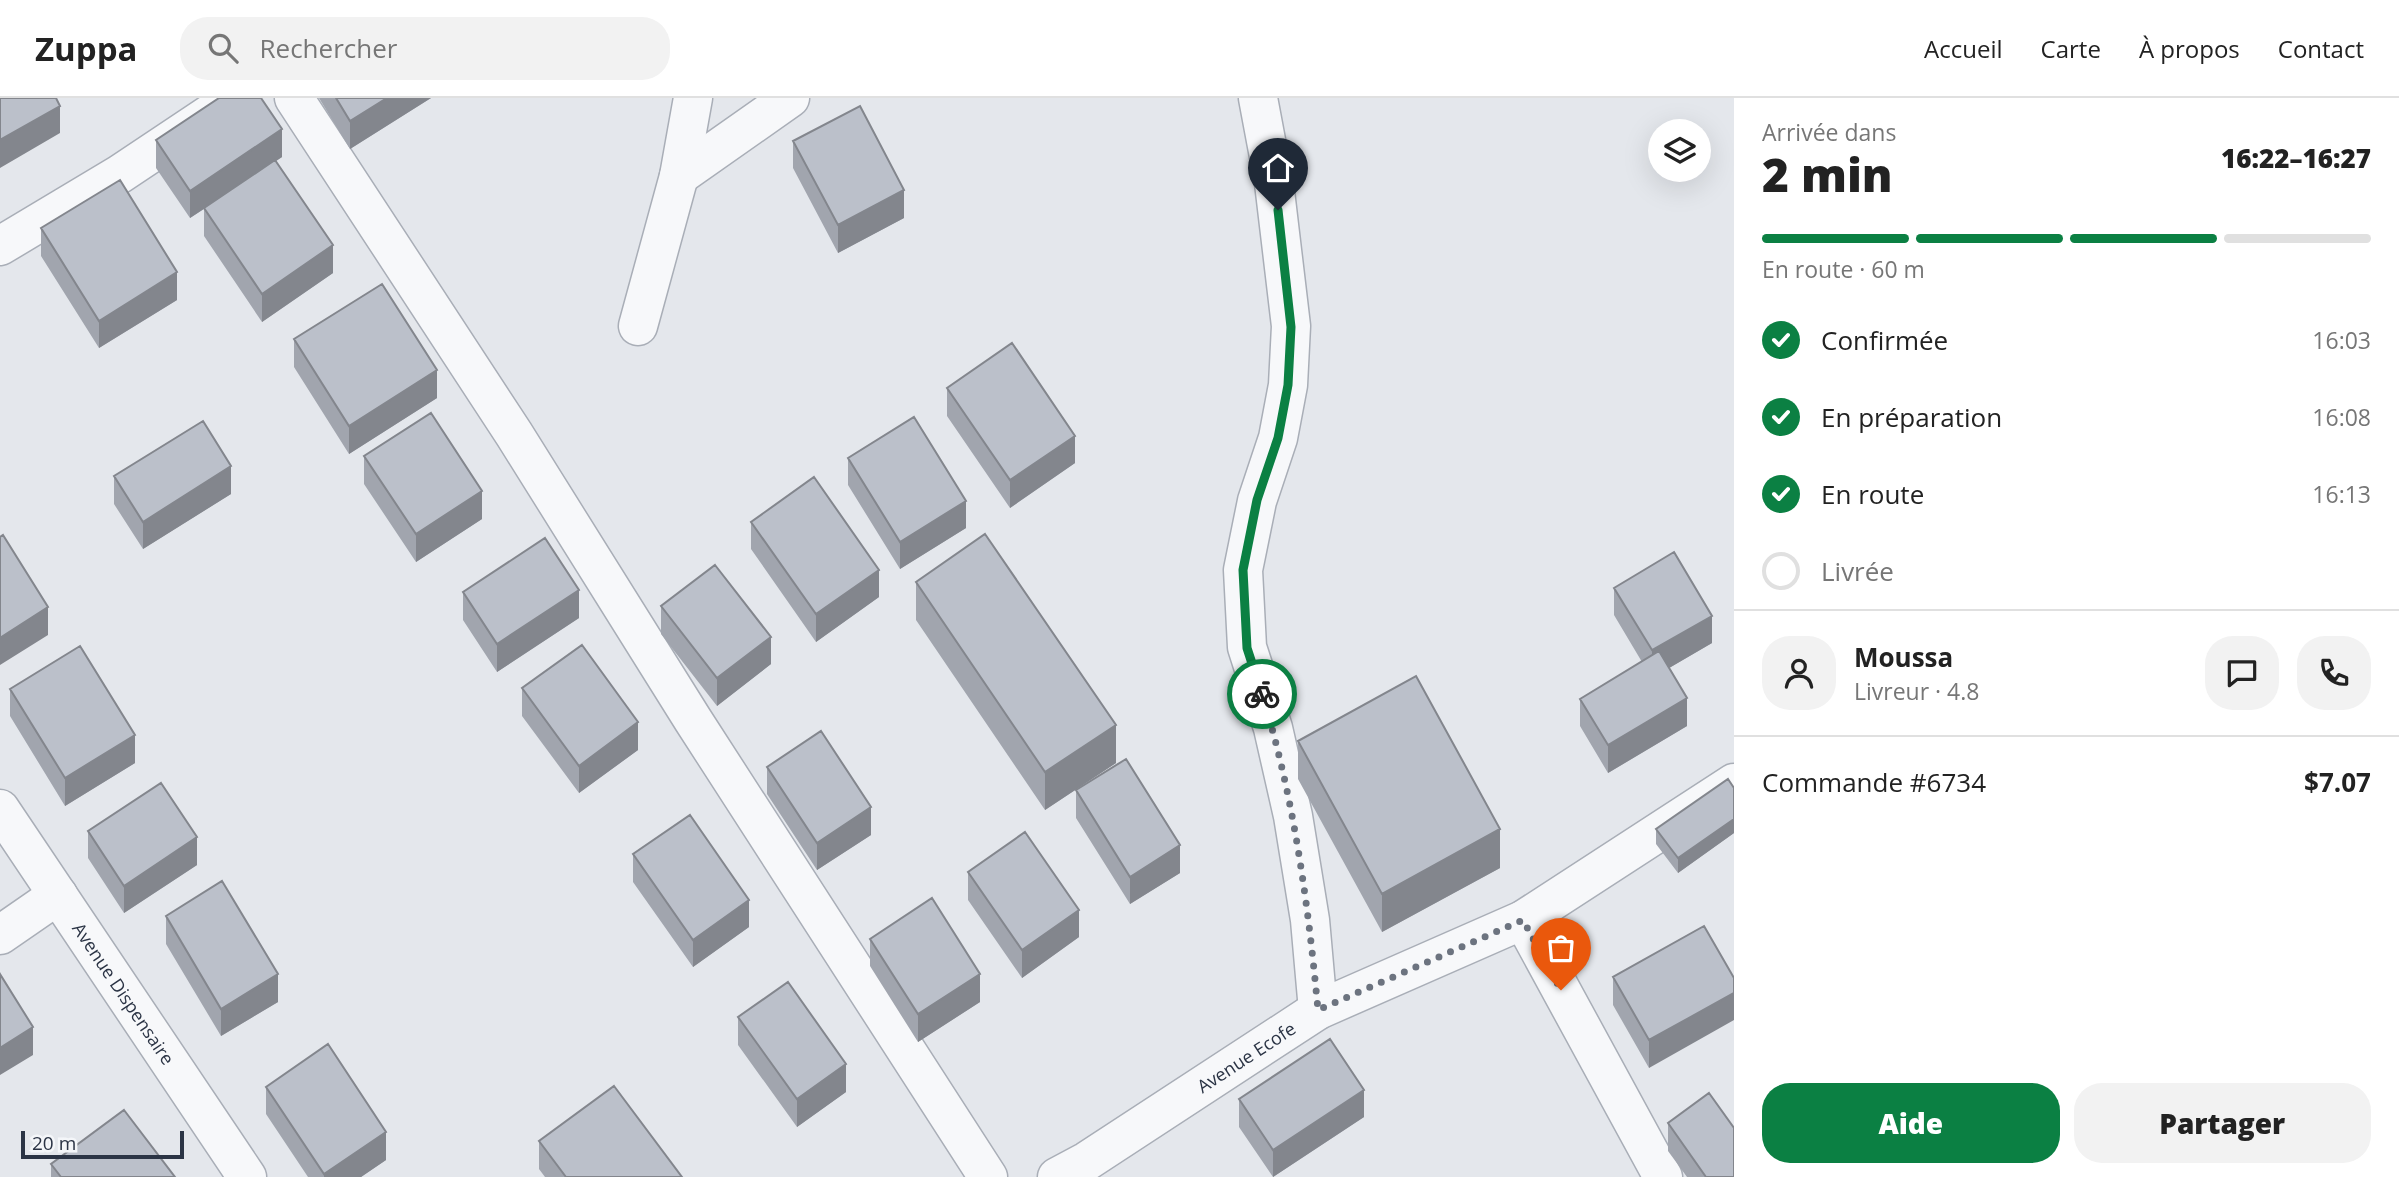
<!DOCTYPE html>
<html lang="fr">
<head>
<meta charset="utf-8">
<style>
  :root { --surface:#fff; --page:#f2f2f2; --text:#222; --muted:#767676; --line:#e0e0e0; --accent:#0b8043 }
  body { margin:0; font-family:"Open Sans",sans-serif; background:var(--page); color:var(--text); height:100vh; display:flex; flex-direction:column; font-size:26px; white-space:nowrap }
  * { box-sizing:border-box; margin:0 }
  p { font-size:23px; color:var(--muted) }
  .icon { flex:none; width:38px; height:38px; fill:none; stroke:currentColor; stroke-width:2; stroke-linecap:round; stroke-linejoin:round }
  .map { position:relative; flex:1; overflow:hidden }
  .details { display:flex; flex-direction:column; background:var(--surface); width:665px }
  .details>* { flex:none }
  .tools { position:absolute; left:1648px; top:21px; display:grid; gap:14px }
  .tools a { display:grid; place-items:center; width:63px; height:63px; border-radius:50%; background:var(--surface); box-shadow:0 7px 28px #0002; font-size:35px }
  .scale { position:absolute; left:21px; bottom:18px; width:163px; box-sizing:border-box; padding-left:7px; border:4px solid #2b3445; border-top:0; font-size:19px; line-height:24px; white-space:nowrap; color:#2b3445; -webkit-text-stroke:5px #f4f6f9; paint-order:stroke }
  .pin { position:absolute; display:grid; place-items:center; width:60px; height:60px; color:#fff; margin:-72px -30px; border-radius:50% 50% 50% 0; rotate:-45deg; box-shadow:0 0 7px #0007 }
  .pin .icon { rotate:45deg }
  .courier { position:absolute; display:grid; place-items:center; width:70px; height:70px; margin:-35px; border:5px solid #0b8043; border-radius:50%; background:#fff; color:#222; box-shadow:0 2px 9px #0007 }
  .summary em { font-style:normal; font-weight:800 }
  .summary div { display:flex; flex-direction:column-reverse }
  .summary { display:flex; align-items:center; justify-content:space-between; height:119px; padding:0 28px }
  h1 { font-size:46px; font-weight:800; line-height:52px }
  .bar { display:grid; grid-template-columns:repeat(4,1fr); gap:10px 7px; align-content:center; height:84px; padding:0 28px }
  .bar i { height:9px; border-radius:5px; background:var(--line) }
  .bar .active { background:var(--accent) }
  .bar p { grid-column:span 4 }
  .line { display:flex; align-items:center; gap:18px; padding:0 28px; border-top:2px solid var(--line) }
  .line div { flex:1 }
  .round { display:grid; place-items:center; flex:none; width:74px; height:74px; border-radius:28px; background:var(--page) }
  ol { padding:0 28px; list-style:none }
  li { display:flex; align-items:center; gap:21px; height:77px }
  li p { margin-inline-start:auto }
  li .icon { padding:7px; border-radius:50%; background:var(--accent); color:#fff; stroke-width:4 }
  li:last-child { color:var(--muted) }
  li i { width:38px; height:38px; border:4px solid var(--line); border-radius:50% }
  .action { display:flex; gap:14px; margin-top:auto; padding:14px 28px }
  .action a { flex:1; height:80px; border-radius:28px; background:var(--accent); color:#fff; font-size:28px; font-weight:800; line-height:80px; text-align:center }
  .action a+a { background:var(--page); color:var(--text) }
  header { display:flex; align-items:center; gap:42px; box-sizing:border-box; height:98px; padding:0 35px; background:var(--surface); border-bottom:2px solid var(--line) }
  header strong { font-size:33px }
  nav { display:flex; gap:38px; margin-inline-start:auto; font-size:24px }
  .search { width:490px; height:63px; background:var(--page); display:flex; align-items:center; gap:18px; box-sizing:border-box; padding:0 24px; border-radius:28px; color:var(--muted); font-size:26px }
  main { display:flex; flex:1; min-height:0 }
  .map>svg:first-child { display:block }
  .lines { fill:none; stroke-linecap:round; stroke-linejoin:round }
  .minor-casing { stroke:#a9aeb7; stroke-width:41 }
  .minor { stroke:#f7f8fa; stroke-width:38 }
  .wall { fill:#a1a5ae }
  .shaded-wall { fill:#83868d }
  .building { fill:#bbc0ca; stroke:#83868d; stroke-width:2 }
  .done { stroke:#6c737f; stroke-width:7; stroke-dasharray:0 12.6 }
  .route { stroke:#0b8043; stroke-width:9 }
  .labels { text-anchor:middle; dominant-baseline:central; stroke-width:6; stroke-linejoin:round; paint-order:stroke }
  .street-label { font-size:18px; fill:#2b3445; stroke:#f4f6f9 }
</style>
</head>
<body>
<header>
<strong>Zuppa</strong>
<div class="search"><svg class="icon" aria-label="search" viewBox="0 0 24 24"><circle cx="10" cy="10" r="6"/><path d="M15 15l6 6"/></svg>Rechercher</div>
<nav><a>Accueil</a><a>Carte</a><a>À propos</a><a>Contact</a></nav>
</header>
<main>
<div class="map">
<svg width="1734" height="1079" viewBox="0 0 1734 1079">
  <rect width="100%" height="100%" fill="#e4e7ec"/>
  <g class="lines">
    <defs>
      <g id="minor">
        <path d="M 294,0 L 514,336 L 693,622 L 988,1079"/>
        <path d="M 1258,0 L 1274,85 L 1291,228 L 1288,287 L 1278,340 L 1257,403 L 1243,472 L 1247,549 L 1273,630 L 1293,718 L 1310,822 L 1318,912"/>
        <path d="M 679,78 L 790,0"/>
        <path d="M 0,148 L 120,76 L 234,0"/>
        <path d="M 638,228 L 679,78 L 693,0"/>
        <path id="s1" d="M 0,711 L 247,1079"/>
        <path d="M 1523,822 L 1663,1079"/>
        <path d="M 0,837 L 58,797"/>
        <path id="s2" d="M 1057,1079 L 1087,1063 L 1318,912 L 1523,822 L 1734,685"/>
      </g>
    </defs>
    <use href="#minor" class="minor-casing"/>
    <use href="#minor" class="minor"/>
  </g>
  <path class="wall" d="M 319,0 L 431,0 L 350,51 Z
    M 156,42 L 282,59 L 276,63 L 333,175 L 262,224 L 204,138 L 204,111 L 190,120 L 156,70 Z
    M 793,43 L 904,120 L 838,155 L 793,70 Z
    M 41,130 L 177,202 L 99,250 L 41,158 Z
    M 294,241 L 437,300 L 349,356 L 294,269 Z
    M 947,290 L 1075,365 L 1010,410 L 947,318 Z
    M 364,358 L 482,421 L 416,464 L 364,386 Z
    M 848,360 L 966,430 L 900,471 L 848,387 Z
    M 114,378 L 231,396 L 143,451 L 114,406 Z
    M 751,424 L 879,499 L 816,544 L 751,451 Z
    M 916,484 L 1116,665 L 1045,712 L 916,522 Z
    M 1614,490 L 1712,545 L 1669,570 L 1687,628 L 1608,675 L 1580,628 L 1580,601 L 1642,564 L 1614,517 Z
    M 463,494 L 579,520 L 497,574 L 463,522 Z
    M 661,508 L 771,566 L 717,608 L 661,536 Z
    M 522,590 L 638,652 L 579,695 L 522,618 Z
    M 10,591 L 135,665 L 65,708 L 10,618 Z
    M 1298,643 L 1500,770 L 1382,834 L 1298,681 Z
    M 767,669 L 871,737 L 817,772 L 767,696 Z
    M 1734,690 L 1734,735 L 1678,775 L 1656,746 L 1656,731 Z
    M 1076,692 L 1180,775 L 1130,806 L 1076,720 Z
    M 88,733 L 197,767 L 124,815 L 88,760 Z
    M 633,756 L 749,829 L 693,869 L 633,784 Z
    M 968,774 L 1079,839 L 1022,880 L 968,802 Z
    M 166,818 L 278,904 L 221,938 L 166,846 Z
    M 1704,828 L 1649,970 L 1613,907 L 1613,879 Z
    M 870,841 L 980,904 L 918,944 L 870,868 Z
    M 738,919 L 846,994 L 797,1029 L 738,947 Z
    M 266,989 L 386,1062 L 361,1079 L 308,1079 L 266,1016 Z
    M 1239,1001 L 1364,1019 L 1273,1079 L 1239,1029 Z
    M 1668,1025 L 1734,1079 L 1687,1079 L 1668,1053 Z
    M 539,1043 L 682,1079 L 545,1079 L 539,1071 Z
    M 51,1066 L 175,1079 L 51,1079 Z"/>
  <path class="shaded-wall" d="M 387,0 L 431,0 L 350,51 L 350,23 Z
    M 60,8 L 60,35 L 0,70 L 0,42 Z
    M 282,31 L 282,59 L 190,120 L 190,93 Z
    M 904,92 L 904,120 L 838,155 L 838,127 Z
    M 333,147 L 333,175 L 262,224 L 262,196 Z
    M 177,174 L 177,202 L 99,250 L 99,223 Z
    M 437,272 L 437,300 L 349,356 L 349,328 Z
    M 1075,338 L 1075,365 L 1010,410 L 1010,382 Z
    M 231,368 L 231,396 L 143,451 L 143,424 Z
    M 482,393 L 482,421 L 416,464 L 416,436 Z
    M 966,403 L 966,430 L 900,471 L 900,444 Z
    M 879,472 L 879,499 L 816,544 L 816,516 Z
    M 579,492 L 579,520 L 497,574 L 497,546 Z
    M 48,509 L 48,537 L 0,567 L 0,540 Z
    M 1712,518 L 1712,545 L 1652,580 L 1652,552 Z
    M 771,539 L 771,566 L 717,608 L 717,580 Z
    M 1687,600 L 1687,628 L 1608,675 L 1608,647 Z
    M 638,624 L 638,652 L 579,695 L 579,668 Z
    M 1116,627 L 1116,665 L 1045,712 L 1045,674 Z
    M 135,637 L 135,665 L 65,708 L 65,680 Z
    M 871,709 L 871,737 L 817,772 L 817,745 Z
    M 1734,721 L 1734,735 L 1678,775 L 1678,760 Z
    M 1500,731 L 1500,770 L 1382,834 L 1382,796 Z
    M 197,739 L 197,767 L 124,815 L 124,788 Z
    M 1180,747 L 1180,775 L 1130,806 L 1130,779 Z
    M 749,802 L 749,829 L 693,869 L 693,842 Z
    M 1079,812 L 1079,839 L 1022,880 L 1022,852 Z
    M 278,876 L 278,904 L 221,938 L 221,911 Z
    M 980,876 L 980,904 L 918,944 L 918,916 Z
    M 1734,895 L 1734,922 L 1649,970 L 1649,942 Z
    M 33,929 L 33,957 L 0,977 L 0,950 Z
    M 846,966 L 846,994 L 797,1029 L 797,1001 Z
    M 1364,992 L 1364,1019 L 1273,1079 L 1273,1052 Z
    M 386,1034 L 386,1062 L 361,1079 L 324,1079 L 324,1076 Z"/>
  <path class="building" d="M 0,0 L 56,0 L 60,8 L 0,42 Z
    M 219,0 L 261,0 L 282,31 L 190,93 L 156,42 Z
    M 336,0 L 387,0 L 350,23 Z
    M 860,8 L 904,92 L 838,127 L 793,43 Z
    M 275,62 L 333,147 L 262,196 L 204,110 Z
    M 120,82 L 177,174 L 99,223 L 41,130 Z
    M 382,186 L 437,272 L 349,328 L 294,241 Z
    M 1012,245 L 1075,338 L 1010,382 L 947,290 Z
    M 431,315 L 482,393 L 416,436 L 364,358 Z
    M 914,319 L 966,403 L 900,444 L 848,360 Z
    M 203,323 L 231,368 L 143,424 L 114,378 Z
    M 814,379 L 879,472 L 816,516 L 751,424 Z
    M 985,436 L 1116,627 L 1045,674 L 916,484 Z
    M 3,437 L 48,509 L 0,540 L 0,439 Z
    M 545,440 L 579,492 L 497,546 L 463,494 Z
    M 1674,454 L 1712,518 L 1652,552 L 1614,490 Z
    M 715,467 L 771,539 L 717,580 L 661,508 Z
    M 582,547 L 638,624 L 579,668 L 522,590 Z
    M 80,548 L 135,637 L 65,680 L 10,591 Z
    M 1659,553 L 1687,600 L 1608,647 L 1580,601 Z
    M 1416,578 L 1500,731 L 1382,796 L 1298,643 Z
    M 821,633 L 871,709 L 817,745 L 767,669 Z
    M 1126,661 L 1180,747 L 1130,779 L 1076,692 Z
    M 1728,681 L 1734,690 L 1734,721 L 1678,760 L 1656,731 Z
    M 161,685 L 197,739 L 124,788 L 88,733 Z
    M 690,717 L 749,802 L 693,842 L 633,756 Z
    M 1025,734 L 1079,812 L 1022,852 L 968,774 Z
    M 222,783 L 278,876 L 221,911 L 166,818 Z
    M 932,800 L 980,876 L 918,916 L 870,841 Z
    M 1704,828 L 1734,880 L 1734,895 L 1649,942 L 1613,879 Z
    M 0,876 L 33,929 L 0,950 Z
    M 788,884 L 846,966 L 797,1001 L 738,919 Z
    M 1330,941 L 1364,992 L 1273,1052 L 1239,1001 Z
    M 328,946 L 386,1034 L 324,1076 L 266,989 Z
    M 614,988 L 682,1079 L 566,1079 L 539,1043 Z
    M 1709,995 L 1734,1030 L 1734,1079 L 1706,1079 L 1668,1025 Z
    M 124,1012 L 175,1079 L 61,1079 L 51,1066 Z"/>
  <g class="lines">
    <path class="done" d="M 1262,596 C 1294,699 1308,805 1318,912 L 1523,822 L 1561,892"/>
    <path class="route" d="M 1262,596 L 1247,550 L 1243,472 L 1257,402 L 1278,340 L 1288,287 L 1291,229 L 1278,112"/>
  </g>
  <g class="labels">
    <g class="street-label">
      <text stroke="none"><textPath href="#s1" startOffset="222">Avenue Dispensaire</textPath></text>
      <text stroke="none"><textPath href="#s2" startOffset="224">Avenue Ecofe</textPath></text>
    </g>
  </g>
</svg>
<div class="tools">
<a><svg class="icon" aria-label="layers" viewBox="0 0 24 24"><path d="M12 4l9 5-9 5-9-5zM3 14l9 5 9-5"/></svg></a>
</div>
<div class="scale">20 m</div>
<div class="pin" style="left:1561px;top:892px;background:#ea580c"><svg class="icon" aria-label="bag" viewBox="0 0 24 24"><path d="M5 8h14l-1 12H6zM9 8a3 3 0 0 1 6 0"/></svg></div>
<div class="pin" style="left:1278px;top:112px;background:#1f2937"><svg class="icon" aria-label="home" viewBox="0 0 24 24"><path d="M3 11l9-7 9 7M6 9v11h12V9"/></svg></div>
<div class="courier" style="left:1262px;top:596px"><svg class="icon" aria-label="bike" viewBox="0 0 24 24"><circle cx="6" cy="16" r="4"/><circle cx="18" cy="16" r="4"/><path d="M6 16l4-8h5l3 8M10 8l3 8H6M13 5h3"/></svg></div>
</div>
<section class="details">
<div class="summary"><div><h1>2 min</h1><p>Arrivée dans</p></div><em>16:22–16:27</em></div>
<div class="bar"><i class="active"></i><i class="active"></i><i class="active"></i><i></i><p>En route · 60 m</p></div>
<ol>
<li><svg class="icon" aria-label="check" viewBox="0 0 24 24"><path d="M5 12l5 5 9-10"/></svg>Confirmée<p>16:03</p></li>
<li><svg class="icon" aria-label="check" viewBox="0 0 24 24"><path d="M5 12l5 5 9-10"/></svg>En préparation<p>16:08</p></li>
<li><svg class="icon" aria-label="check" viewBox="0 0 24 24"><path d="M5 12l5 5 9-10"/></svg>En route<p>16:13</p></li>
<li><i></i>Livrée</li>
</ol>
<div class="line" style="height:126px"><a class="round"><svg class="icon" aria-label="person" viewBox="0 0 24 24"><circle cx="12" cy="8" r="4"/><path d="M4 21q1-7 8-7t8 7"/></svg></a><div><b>Moussa</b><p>Livreur · 4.8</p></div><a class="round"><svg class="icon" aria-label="chat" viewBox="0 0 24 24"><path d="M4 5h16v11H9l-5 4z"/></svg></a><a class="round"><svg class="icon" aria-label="phone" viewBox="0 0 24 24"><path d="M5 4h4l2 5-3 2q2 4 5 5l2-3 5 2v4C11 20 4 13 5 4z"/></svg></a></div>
<div class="line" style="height:91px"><div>Commande #6734</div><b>$7.07</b></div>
<div class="action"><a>Aide</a><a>Partager</a></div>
</section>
</main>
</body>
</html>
